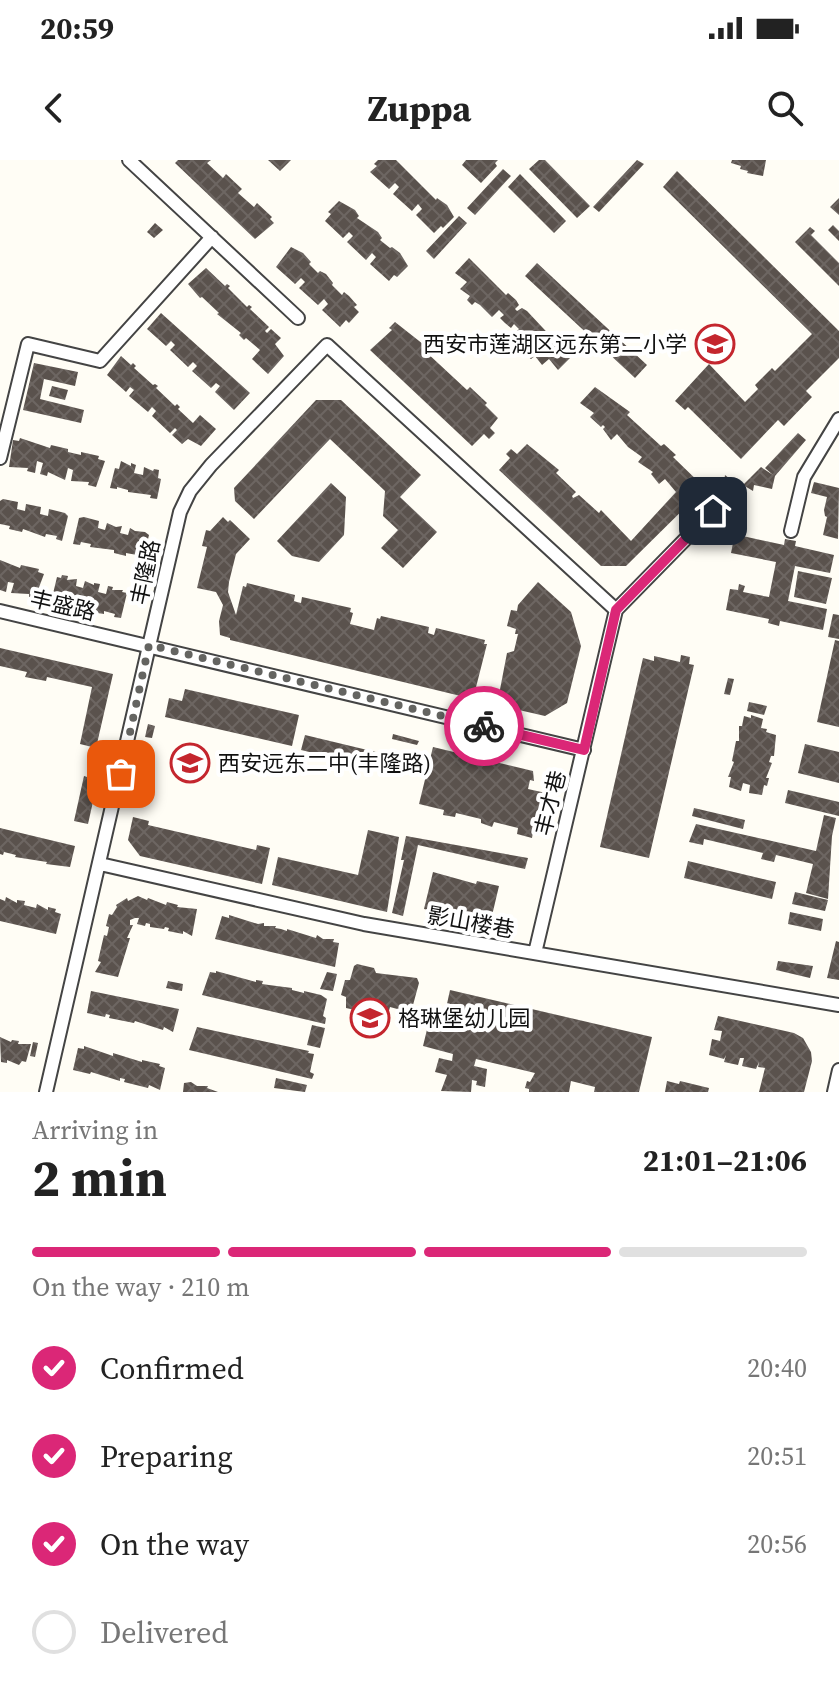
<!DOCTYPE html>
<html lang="en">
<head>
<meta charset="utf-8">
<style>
  :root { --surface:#fff; --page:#f6f6f6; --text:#222; --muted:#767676; --line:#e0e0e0; --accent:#db2777 }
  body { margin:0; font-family:"Source Serif 4","Noto Sans SC",serif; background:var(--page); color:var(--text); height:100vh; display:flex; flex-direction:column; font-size:30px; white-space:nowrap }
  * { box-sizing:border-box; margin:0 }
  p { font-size:26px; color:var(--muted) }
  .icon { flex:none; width:44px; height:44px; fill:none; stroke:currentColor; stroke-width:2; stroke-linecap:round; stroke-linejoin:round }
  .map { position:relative; height:932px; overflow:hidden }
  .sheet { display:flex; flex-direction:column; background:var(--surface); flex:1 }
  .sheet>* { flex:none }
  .pin { position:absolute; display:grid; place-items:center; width:68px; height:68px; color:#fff; margin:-34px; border-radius:16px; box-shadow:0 4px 12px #0006 }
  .courier { position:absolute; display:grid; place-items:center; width:80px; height:80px; margin:-40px; border:6px solid #db2777; border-radius:50%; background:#fff; color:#222; box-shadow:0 2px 10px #0007 }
  .headline em { font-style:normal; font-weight:700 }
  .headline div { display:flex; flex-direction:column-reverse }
  .headline { display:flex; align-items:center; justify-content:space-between; height:136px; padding:0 32px }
  h1 { font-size:52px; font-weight:700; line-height:60px }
  .bar { display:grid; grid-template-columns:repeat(4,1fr); gap:12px 8px; align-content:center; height:96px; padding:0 32px }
  .bar i { height:10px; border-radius:6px; background:var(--line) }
  .bar .current { background:var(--accent) }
  .bar p { grid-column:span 4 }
  ol { padding:0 32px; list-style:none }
  li { display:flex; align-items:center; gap:24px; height:88px }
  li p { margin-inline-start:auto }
  li .icon { padding:8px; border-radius:50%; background:var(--accent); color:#fff; stroke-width:4 }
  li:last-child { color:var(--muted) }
  li i { width:44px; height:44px; border:4px solid var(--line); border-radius:50% }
  .status { display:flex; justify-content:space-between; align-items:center; height:56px; padding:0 40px; background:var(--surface); direction:ltr }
  .status svg { height:22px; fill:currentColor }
  header { display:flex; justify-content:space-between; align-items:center; height:104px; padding:0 32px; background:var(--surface); font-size:36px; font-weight:700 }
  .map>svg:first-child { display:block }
  .building { fill:url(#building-cross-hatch) }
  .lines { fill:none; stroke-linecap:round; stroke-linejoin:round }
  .minor-casing { stroke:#444; stroke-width:16 }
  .minor { stroke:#fff; stroke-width:12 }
  .done { stroke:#646461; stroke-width:8; stroke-dasharray:0 14.4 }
  .route { stroke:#db2777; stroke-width:10 }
  .labels { text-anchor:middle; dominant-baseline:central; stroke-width:8; stroke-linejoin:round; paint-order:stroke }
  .poi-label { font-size:22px; fill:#111; stroke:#fff; text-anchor:start }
  .street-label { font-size:22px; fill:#111; stroke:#fff }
</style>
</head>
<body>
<div class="status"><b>20:59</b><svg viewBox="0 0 49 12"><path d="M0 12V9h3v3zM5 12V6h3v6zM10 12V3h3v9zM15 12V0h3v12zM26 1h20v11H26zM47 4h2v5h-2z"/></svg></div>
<header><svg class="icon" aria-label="back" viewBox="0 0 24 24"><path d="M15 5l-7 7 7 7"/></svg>Zuppa<svg class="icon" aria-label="search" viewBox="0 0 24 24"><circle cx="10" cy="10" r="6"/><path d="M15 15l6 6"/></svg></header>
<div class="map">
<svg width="839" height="932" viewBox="0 0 839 932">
  <defs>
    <pattern id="building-cross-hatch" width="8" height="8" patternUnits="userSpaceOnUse" patternTransform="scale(2)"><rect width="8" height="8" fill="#5a524d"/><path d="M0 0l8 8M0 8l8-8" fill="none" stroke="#6d6662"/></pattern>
  </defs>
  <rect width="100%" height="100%" fill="#fffdf5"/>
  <path class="building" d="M 178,0 L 211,0 L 207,3 L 223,18 L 226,14 L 242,29 L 238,33 L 254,47 L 257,43 L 272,57 L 270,59 L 274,63 L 255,79 L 175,3 Z
    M 268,0 L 291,0 L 280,11 Z
    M 378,0 L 396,0 L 436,40 L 437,38 L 447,45 L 454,57 L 443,68 L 441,66 L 434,73 L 416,55 L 422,49 L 418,44 L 412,51 L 393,34 L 399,27 L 395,23 L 389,29 L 370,12 L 377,6 L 374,4 Z
    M 466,0 L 498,0 L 495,3 L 497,6 L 481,23 L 462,5 Z
    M 539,0 L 545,0 L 590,46 L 577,58 L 529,9 Z
    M 637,0 L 644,4 L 599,52 L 593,47 Z
    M 732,0 L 766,0 L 763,16 L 747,13 L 748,11 L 740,9 L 741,6 L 731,3 Z
    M 503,9 L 511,16 L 475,55 L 467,48 Z
    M 677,11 L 839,171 L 839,198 L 806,231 L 812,237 L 784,266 L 778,260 L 741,299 L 688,247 L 685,250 L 675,241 L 709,204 L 745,242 L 758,229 L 755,225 L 772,208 L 775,211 L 812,174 L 663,27 Z
    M 520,14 L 566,61 L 554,73 L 508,27 Z
    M 839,38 L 839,55 L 830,47 Z
    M 339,41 L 355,50 L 359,56 L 357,58 L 378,72 L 382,78 L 380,80 L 390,88 L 392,87 L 400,93 L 408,106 L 397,117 L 394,115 L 389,121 L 370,104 L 376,97 L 372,93 L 366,100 L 347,82 L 353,76 L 349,72 L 343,78 L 325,61 L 331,54 L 328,52 Z
    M 459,56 L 467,63 L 434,99 L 426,91 Z
    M 155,63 L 163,70 L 154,78 L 147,72 Z
    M 833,65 L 839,71 L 839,81 L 828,70 Z
    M 810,67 L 815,71 L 811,75 L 839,103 L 839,126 L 795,82 Z
    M 291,87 L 303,93 L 311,102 L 309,104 L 318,113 L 320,111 L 326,114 L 333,123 L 332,125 L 342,135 L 344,132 L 349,136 L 357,145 L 354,147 L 359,152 L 349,163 L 346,160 L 340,167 L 322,150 L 328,144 L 324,139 L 318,145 L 299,128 L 305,122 L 301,118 L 295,124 L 276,107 Z
    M 469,98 L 506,135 L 508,133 L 516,140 L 519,145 L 515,149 L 517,151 L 522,148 L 527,151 L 557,183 L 559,185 L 561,183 L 569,190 L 573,195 L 558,210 L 549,199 L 542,205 L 535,196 L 531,199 L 527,196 L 529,193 L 524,188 L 526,186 L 512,176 L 519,169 L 514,164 L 511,168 L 505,163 L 500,158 L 504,155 L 499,150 L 492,157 L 480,145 L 475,142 L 472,145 L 467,140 L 470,136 L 460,129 L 467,122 L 455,113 Z
    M 537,103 L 647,205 L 635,218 L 525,116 Z
    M 206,108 L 225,126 L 227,124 L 230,126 L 228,128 L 247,147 L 249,145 L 252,147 L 250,149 L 269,167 L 265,171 L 267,173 L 271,169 L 281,178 L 275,184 L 284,196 L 268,214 L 252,199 L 260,190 L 246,178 L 244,180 L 239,175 L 241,173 L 217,154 L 219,153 L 202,137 L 200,138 L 188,124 Z
    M 161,153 L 250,233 L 234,250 L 215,232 L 220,226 L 216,223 L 211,228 L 192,211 L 197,206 L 193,202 L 188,207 L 170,190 L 175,185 L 171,181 L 166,186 L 147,169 Z
    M 395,162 L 428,188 L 425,191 L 467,230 L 470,227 L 487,243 L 485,245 L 498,258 L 490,268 L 495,273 L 489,279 L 484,274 L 472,286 L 370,190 L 392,170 L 389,168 Z
    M 121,196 L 131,205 L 133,203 L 136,206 L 134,208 L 153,225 L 155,224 L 158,226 L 156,228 L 175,246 L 177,244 L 180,247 L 178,249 L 193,263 L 200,255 L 216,269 L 201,286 L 188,279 L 182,284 L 172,275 L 177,270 L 175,268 L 170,273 L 152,256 L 156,251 L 152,247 L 148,252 L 129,236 L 134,230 L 130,227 L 126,232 L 107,215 Z
    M 34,203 L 78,212 L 75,226 L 44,219 L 40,239 L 84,250 L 81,263 L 23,250 Z
    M 52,226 L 68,230 L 65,240 L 49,236 Z
    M 595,227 L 630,252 L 627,255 L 661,286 L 664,284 L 676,295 L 673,297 L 705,328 L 626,406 L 601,406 L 499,310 L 510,298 L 506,294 L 511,289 L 517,294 L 527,284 L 559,310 L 556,313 L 576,332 L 572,336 L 573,338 L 579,335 L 599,353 L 601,350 L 631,381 L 676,332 L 665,319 L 659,324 L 651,314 L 653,312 L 638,302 L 642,297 L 628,287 L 617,274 L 611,280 L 603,269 L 605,267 L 603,265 L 601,267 L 590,257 L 594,253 L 580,243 Z
    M 316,240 L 341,240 L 421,315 L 400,337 L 437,372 L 403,408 L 381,388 L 398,370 L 383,356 L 385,331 L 330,279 L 254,359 L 235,341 L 234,328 Z
    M 798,273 L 806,280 L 775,316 L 772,329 L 754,325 L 753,331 L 743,325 L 761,307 L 773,315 L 765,308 Z
    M 20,278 L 50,288 L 51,285 L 68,289 L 68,292 L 81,295 L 81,292 L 99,296 L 98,299 L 105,301 L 96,327 L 88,325 L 89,322 L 71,321 L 73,310 L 68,308 L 65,320 L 48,312 L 47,316 L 40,314 L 43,303 L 37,301 L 35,313 L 27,311 L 28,308 L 9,307 L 13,280 L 19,281 Z
    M 121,301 L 131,306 L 131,303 L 136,305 L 134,313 L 143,315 L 144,307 L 153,311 L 154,309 L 159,310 L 158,318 L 161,319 L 157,339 L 150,338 L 151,335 L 128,332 L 128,330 L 117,327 L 117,329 L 110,328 L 115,308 L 119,309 Z
    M 725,315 L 735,323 L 730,345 L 721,342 Z
    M 814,322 L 839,328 L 838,379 L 823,375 L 827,357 L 825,356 L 824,350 L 827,337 L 811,333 Z
    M 331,323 L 346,337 L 344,375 L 319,402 L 292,396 L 277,381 Z
    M 3,339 L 18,342 L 17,349 L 25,351 L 26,344 L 41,347 L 40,354 L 48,356 L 49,349 L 65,353 L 68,356 L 62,381 L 56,379 L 57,376 L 46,374 L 45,377 L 23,369 L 22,372 L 9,369 L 10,366 L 0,364 L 0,341 Z
    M 84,357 L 99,361 L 98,368 L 105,370 L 107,363 L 116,367 L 122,366 L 120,373 L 128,375 L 130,368 L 135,371 L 145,372 L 149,375 L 143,400 L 136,398 L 137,395 L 126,393 L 126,396 L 114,393 L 114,390 L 90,387 L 91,384 L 81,382 L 80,385 L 73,384 L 79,358 Z
    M 223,357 L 228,362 L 230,360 L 250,379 L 236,394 L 229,422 L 228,432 L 236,455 L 243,426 L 246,427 L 247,423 L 295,435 L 294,441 L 297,442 L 301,443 L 302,437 L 351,448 L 350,452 L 353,453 L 350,464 L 374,470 L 377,458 L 380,459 L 381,456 L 429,467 L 428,473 L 434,475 L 436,468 L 485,480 L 484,484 L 487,484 L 473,539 L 230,480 L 230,478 L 220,475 L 219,461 L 223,445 L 216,432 L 197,428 L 207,387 L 202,386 L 206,370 L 210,371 Z
    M 719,359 L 732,362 L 729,379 L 716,376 Z
    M 738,375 L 784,385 L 785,379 L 796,381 L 795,386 L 834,395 L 830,413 L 795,406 L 788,441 L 827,449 L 823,470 L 780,461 L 779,466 L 768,463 L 769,459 L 726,450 L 730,429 L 738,430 L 739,424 L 745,426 L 743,432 L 769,437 L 776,402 L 731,393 L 734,378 L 737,378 Z
    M 0,400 L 20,408 L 21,405 L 39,409 L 38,412 L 44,414 L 35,438 L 29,437 L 29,434 L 11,433 L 14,423 L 8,422 L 6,432 L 0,430 Z
    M 798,411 L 832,418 L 826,444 L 794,437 Z
    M 62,415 L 68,416 L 67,420 L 77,419 L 76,426 L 83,428 L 85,421 L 94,425 L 94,423 L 100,424 L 98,432 L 106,434 L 108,426 L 113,427 L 112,430 L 123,430 L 122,432 L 127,433 L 121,458 L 114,457 L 115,454 L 104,451 L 104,454 L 91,452 L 92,449 L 68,446 L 69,443 L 59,441 L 58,444 L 51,442 L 57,417 L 61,418 Z
    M 538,422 L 571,452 L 581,486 L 567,543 L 545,556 L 497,545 L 507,493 L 514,491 L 518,474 L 515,474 L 516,469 L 507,466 L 511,450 L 517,451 L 518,445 Z
    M 833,454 L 839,455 L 839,479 L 828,477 Z
    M 835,480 L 839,481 L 839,567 L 817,562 Z
    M 0,488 L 113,514 L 96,588 L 80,584 L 92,527 L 47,517 L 46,521 L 25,517 L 27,512 L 0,506 Z
    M 681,495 L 690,497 L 689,504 L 694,505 L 649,698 L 600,687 L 643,498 L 654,501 L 654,496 L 680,502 Z
    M 728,518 L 734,519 L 730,535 L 724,534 Z
    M 185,529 L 299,555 L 292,586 L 165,557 L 169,538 L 182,541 Z
    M 749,542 L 767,546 L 764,555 L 747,551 Z
    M 751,555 L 763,559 L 761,568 L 767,569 L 766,572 L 776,575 L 774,596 L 771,596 L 769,602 L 772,603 L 766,618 L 769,618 L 767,626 L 764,625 L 762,635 L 749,633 L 750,625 L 743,623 L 741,631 L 729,627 L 731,617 L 728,617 L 734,602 L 732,601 L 736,581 L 739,581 L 739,566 L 742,566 L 744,556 L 751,558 Z
    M 148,564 L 155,566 L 152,578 L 145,577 Z
    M 393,574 L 419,581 L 417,585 L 392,579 Z
    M 305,575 L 384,594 L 380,609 L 301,590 Z
    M 805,584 L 839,592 L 839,623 L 798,613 Z
    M 433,587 L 533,611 L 534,621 L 530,620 L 528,629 L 546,633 L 536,672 L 533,672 L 532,678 L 517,674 L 518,668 L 494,662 L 492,667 L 481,663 L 481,659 L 456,653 L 455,657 L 443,655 L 444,650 L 419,644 Z
    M 93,605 L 100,610 L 88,664 L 74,661 L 84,616 L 90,618 Z
    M 788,630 L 839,642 L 839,656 L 785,643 Z
    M 694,648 L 745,660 L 743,669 L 692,656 Z
    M 824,655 L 836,658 L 832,676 L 828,739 L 806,733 L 813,704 L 776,695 L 774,702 L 761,699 L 763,693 L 704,679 L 703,685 L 689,682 L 696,664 L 816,691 Z
    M 133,657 L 149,661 L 148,665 L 256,690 L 257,685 L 270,688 L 262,724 L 140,696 L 128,680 Z
    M 0,668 L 75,686 L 70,707 L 46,704 L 47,702 L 15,697 L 16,695 L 4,692 L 3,695 L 0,694 Z
    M 368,670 L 399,677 L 387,752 L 272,725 L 278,697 L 358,715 Z
    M 406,676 L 528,698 L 525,709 L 418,685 L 403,756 L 392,753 L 404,700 L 401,700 Z
    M 688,701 L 776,722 L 772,739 L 684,718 Z
    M 433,712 L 476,724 L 477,721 L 499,726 L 490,764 L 424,749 Z
    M 795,732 L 828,740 L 825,751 L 792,744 Z
    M 138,736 L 147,740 L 148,738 L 166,745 L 167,742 L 178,745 L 177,747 L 197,749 L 192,776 L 183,771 L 183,774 L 168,771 L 169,768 L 165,767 L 164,769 L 150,767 L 150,764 L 146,763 L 145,766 L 137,764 L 139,758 L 135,758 L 130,760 L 130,765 L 133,765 L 127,778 L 130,778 L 118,817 L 95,812 L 101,802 L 98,801 L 104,775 L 107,776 L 109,767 L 106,766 L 109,754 L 112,755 L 117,747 L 116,745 L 127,738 L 128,741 Z
    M 6,737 L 17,743 L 17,740 L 25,741 L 24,745 L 36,748 L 37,744 L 48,750 L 48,747 L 56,749 L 55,752 L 61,754 L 56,774 L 0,761 L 0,739 L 5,741 Z
    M 790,752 L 823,759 L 821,771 L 788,764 Z
    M 229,755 L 258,764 L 264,763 L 264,766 L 276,766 L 275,768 L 281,769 L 287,771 L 287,769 L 316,778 L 317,775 L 323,779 L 334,779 L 333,782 L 339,783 L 335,807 L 215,779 L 222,756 L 229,758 Z
    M 836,781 L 839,782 L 839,820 L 827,818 Z
    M 778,801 L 813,806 L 810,818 L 776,810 Z
    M 357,804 L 374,808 L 376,813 L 417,818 L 419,823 L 410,856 L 404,856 L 401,850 L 390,847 L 388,854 L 382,857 L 378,850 L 367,847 L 366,854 L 361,857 L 355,850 L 346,848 L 346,837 L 341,835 L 345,820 L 350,820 L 354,806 Z
    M 216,811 L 256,822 L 256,820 L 263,821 L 262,824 L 269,825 L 292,828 L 292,830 L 304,833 L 304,831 L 321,835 L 327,839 L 323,856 L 326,858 L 325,864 L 202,835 L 210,812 L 216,813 Z
    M 327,812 L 337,814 L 333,831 L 320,829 Z
    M 168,821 L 183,824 L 182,831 L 166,828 Z
    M 450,830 L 652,877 L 639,932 L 594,932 L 595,927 L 571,921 L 569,932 L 529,932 L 529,929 L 525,928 L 527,921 L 530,922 L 535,913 L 476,899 L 474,906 L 487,909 L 485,927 L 476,925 L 477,921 L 472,920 L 471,932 L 441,931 L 447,915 L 435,912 L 439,898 L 452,901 L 453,894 L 423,886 L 432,849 L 445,853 Z
    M 91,831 L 179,849 L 173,872 L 164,867 L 163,870 L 135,861 L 134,863 L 109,858 L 110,855 L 106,854 L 105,857 L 87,853 Z
    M 718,856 L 794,873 L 803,878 L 811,892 L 812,901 L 804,932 L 759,932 L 765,908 L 758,907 L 759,902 L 756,909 L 742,906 L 744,898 L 740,898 L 738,905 L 724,902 L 726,895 L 724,899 L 709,895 L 712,879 L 720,881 L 722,871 L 714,870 Z
    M 312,865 L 325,868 L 320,888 L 307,885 Z
    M 197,867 L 309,891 L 308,893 L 314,894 L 310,912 L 314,914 L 312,919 L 189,890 Z
    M 0,877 L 11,882 L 12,880 L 19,881 L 18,884 L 31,884 L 26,902 L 22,901 L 19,905 L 7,900 L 7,903 L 1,902 Z
    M 33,882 L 38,883 L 35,897 L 30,896 Z
    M 84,886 L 113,896 L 113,893 L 142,902 L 142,900 L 160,904 L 159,906 L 165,908 L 160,930 L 149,925 L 148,928 L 124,922 L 125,919 L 120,918 L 120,921 L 91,912 L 90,914 L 73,910 L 78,888 L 84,889 Z
    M 276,918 L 307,925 L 305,932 L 274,928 Z
    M 667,921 L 679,924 L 680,921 L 709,928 L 708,932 L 665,932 Z
    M 191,922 L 197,926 L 208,926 L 207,928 L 218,932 L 183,932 L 184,923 Z"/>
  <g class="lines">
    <defs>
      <path id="minor" d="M 129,0 L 298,158
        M 0,298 L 28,184 L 100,201 L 212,77
        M 791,371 L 804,317 L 839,259
        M 0,451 L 584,590
        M 100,704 L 364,764 L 839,845
        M 535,793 L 616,450 L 713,351
        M 46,932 L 180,352 L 190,331 L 211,305 L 327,185 L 616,450
        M 834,932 L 839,910"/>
    </defs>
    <use href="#minor" class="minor-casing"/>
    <use href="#minor" class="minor"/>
  </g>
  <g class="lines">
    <path class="done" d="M 121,614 L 149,485 L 484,566"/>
    <path class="route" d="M 484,566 L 584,590 L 616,450 L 713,351"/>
  </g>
  <defs>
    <symbol id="school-ring" viewBox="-11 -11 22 22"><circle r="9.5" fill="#fff" stroke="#c4262e" stroke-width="1.5"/><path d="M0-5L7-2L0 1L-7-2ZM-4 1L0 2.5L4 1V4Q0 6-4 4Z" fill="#c4262e"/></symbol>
  </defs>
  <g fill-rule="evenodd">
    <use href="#school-ring" x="693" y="162" width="44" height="44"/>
    <use href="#school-ring" x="168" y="581" width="44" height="44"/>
    <use href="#school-ring" x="348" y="836" width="44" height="44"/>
  </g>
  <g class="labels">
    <g class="poi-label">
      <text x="687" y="184" text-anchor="end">西安市莲湖区远东第二小学</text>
      <text x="218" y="603">西安远东二中(丰隆路)</text>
      <text x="398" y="858">格琳堡幼儿园</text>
    </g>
    <g class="street-label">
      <text transform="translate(145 412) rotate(-78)">丰隆路</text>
      <text transform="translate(63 445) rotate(13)">丰盛路</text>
      <text transform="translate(550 643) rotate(-76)">丰才巷</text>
      <text transform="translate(471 762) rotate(10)">影山楼巷</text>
    </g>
  </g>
</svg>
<div class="pin" style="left:121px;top:614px;background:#ea580c"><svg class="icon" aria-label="bag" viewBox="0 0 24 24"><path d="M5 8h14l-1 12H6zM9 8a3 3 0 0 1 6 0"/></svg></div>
<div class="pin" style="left:713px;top:351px;background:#1f2937"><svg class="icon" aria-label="home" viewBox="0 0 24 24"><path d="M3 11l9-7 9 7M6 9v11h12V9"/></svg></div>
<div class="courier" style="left:484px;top:566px"><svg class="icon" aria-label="bike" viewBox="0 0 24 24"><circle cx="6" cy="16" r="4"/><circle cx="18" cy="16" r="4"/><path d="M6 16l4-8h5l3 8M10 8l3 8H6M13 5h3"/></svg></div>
</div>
<section class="sheet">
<div class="headline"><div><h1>2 min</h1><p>Arriving in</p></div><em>21:01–21:06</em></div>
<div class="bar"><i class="current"></i><i class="current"></i><i class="current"></i><i></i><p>On the way · 210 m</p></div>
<ol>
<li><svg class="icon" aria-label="check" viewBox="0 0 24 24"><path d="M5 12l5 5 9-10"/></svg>Confirmed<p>20:40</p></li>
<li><svg class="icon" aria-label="check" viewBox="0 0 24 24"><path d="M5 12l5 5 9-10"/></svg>Preparing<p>20:51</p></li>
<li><svg class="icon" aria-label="check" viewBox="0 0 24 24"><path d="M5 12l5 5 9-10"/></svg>On the way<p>20:56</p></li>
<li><i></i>Delivered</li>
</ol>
</section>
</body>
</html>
